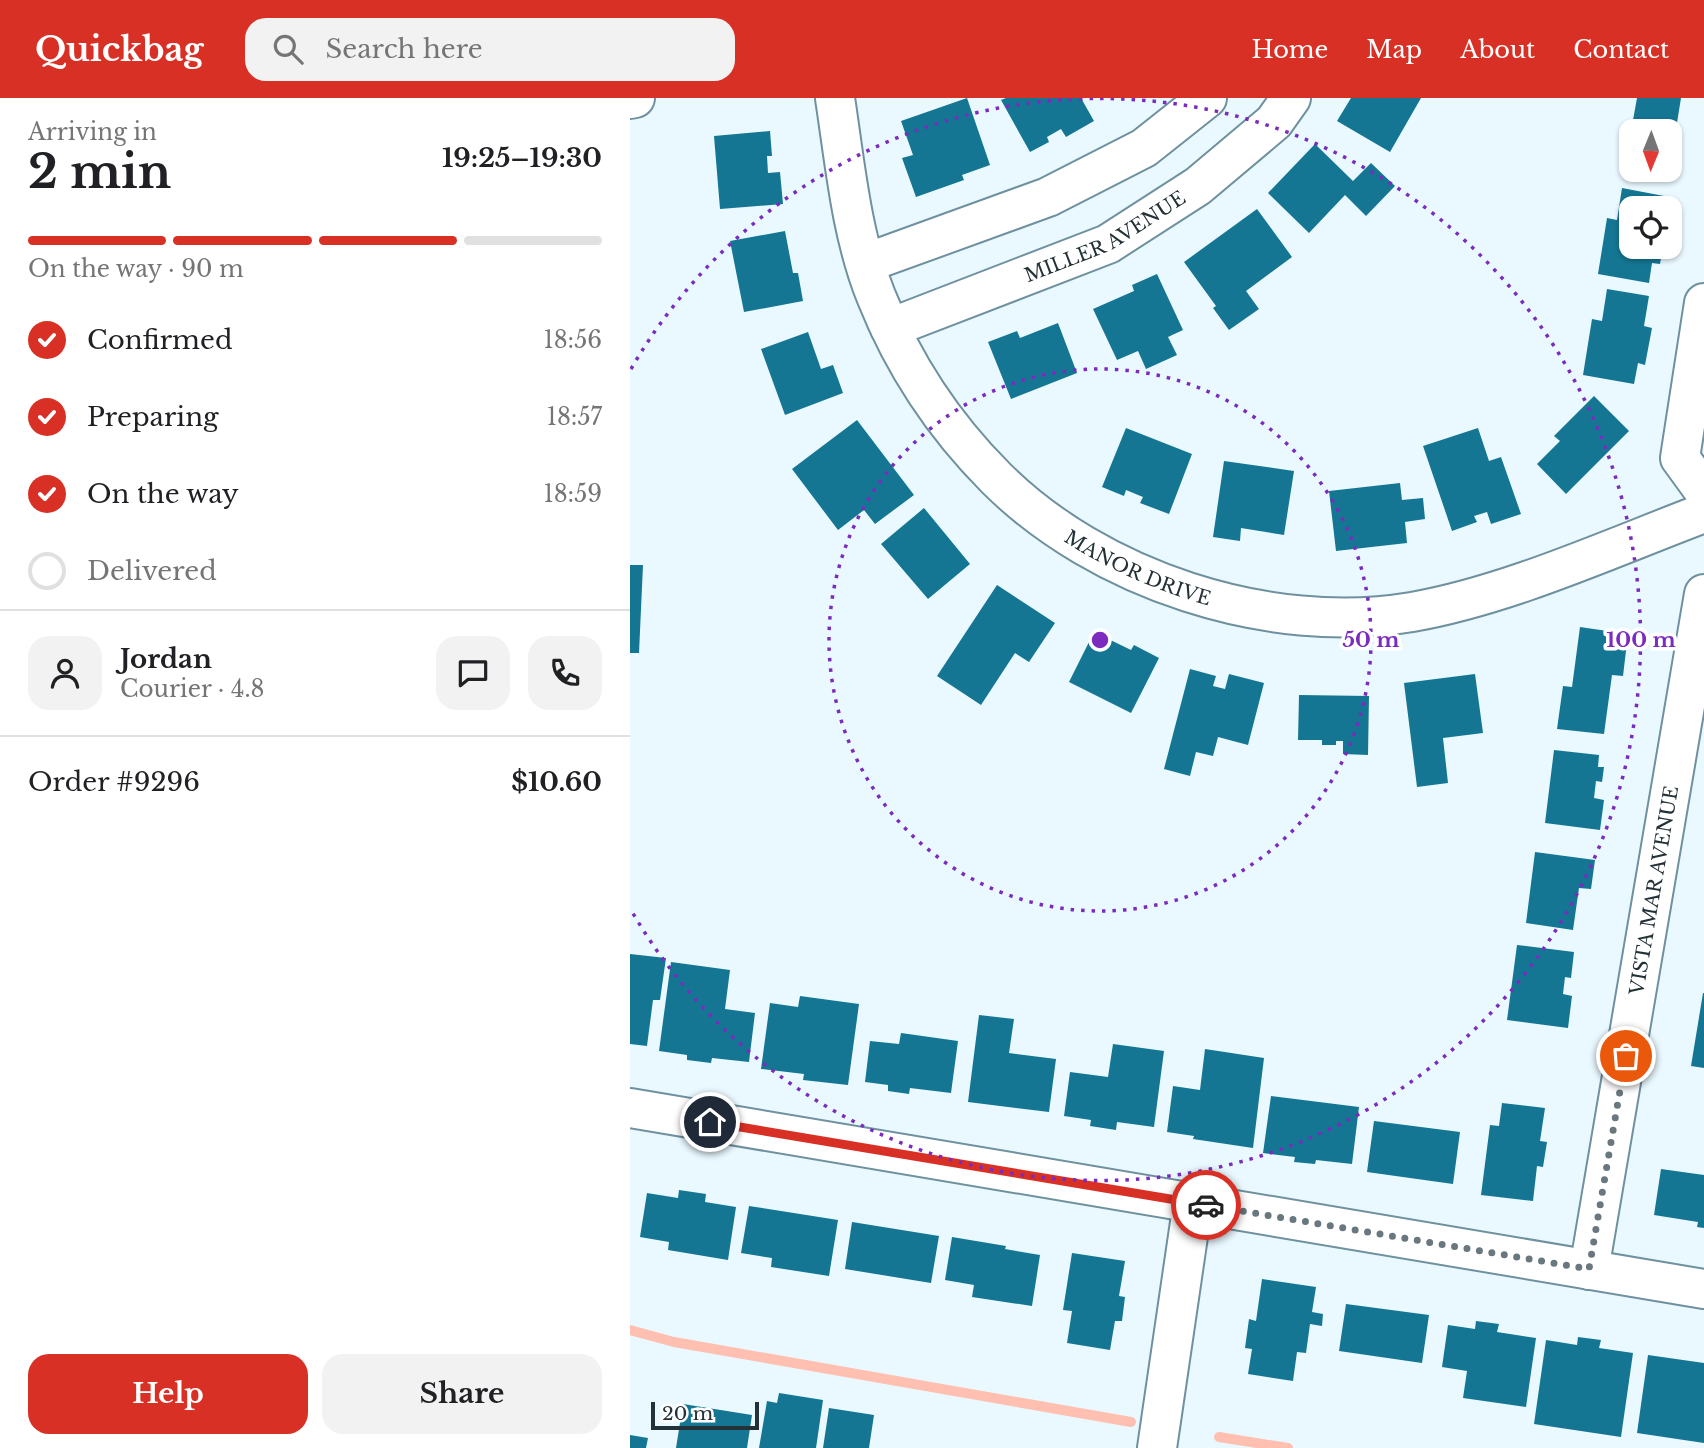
<!DOCTYPE html>
<html lang="en">
<head>
<meta charset="utf-8">
<style>
  :root { --surface:#fff; --page:#f2f2f2; --text:#202124; --muted:#757577; --line:#e0e0e0; --accent:#d93025 }
  body { margin:0; font-family:"Libre Baskerville",serif; background:var(--page); color:var(--text); height:100vh; display:flex; flex-direction:column; font-size:26px; white-space:nowrap }
  * { box-sizing:border-box; margin:0 }
  p { font-size:23px; color:var(--muted) }
  .icon { flex:none; width:38px; height:38px; fill:none; stroke:currentColor; stroke-width:2; stroke-linecap:round; stroke-linejoin:round }
  .map { position:relative; flex:1; overflow:hidden }
  .panel { display:flex; flex-direction:column; background:var(--surface); width:630px }
  .panel>* { flex:none }
  .needle { width:46px; rotate:181deg }
  .tools { position:absolute; left:989px; top:21px; display:grid; gap:14px }
  .tools a { display:grid; place-items:center; width:63px; height:63px; border-radius:14px; background:var(--surface); box-shadow:0 2px 5px #0004; font-size:35px }
  .scale { position:absolute; left:21px; bottom:18px; width:108px; box-sizing:border-box; padding-left:7px; border:4px solid #243238; border-top:0; font-size:19px; line-height:24px; white-space:nowrap; color:#243238; -webkit-text-stroke:5px #fff; paint-order:stroke }
  .pin { position:absolute; display:grid; place-items:center; width:60px; height:60px; color:#fff; margin:-30px; border:4px solid #fff; border-radius:50%; box-shadow:0 2px 7px #0007 }
  .courier { position:absolute; display:grid; place-items:center; width:70px; height:70px; margin:-35px; border:5px solid #d93025; border-radius:50%; background:#fff; color:#222; box-shadow:0 2px 9px #0007 }
  .summary em { font-style:normal; font-weight:800 }
  .summary div { display:flex; flex-direction:column-reverse }
  .summary { display:flex; align-items:center; justify-content:space-between; height:119px; padding:0 28px }
  h1 { font-size:46px; font-weight:800; line-height:52px }
  .bar { display:grid; grid-template-columns:repeat(4,1fr); gap:10px 7px; align-content:center; height:84px; padding:0 28px }
  .bar i { height:9px; border-radius:5px; background:var(--line) }
  .bar .selected { background:var(--accent) }
  .bar p { grid-column:span 4 }
  .line { display:flex; align-items:center; gap:18px; padding:0 28px; border-top:2px solid var(--line) }
  .line div { flex:1 }
  .round { display:grid; place-items:center; flex:none; width:74px; height:74px; border-radius:21px; background:var(--page) }
  ol { padding:0 28px; list-style:none }
  li { display:flex; align-items:center; gap:21px; height:77px }
  li p { margin-inline-start:auto }
  li .icon { padding:7px; border-radius:50%; background:var(--accent); color:#fff; stroke-width:4 }
  li:last-child { color:var(--muted) }
  li i { width:38px; height:38px; border:4px solid var(--line); border-radius:50% }
  .primary-button { display:flex; gap:14px; margin-top:auto; padding:14px 28px }
  .primary-button a { flex:1; height:80px; border-radius:21px; background:var(--accent); color:#fff; font-size:28px; font-weight:800; line-height:80px; text-align:center }
  .primary-button a+a { background:var(--page); color:var(--text) }
  header { display:flex; align-items:center; gap:42px; box-sizing:border-box; height:98px; padding:0 35px; background:var(--accent); color:#fff }
  header strong { font-size:33px }
  nav { display:flex; gap:38px; margin-inline-start:auto; font-size:24px }
  .search { width:490px; height:63px; background:var(--page); display:flex; align-items:center; gap:18px; box-sizing:border-box; padding:0 24px; border-radius:21px; color:var(--muted); font-size:26px }
  main { display:flex; flex:1; min-height:0 }
  .map>svg:first-child { display:block }
  .lines { fill:none; stroke-linecap:round; stroke-linejoin:round }
  .stream { stroke:#ffc0b1; stroke-width:10 }
  .building { fill:#147693 }
  .minor-casing { stroke:#6f919f; stroke-width:42 }
  .minor { stroke:#fff; stroke-width:38 }
  .done { stroke:#69787e; stroke-width:7; stroke-dasharray:0 12.6 }
  .route { stroke:#d93025; stroke-width:9 }
  .ring { fill:none; stroke:#7b2cbf; stroke-width:3.5; stroke-dasharray:3.5 7 }
  .labels { text-anchor:middle; dominant-baseline:central; stroke-width:7; stroke-linejoin:round; paint-order:stroke }
  .street-label { font-size:19px; fill:#243238; stroke:#fff }
  .centre { fill:#7b2cbf; stroke:#fff; stroke-width:3.5 }
  .ring-label { font-size:21px; text-anchor:middle; font-weight:bold; fill:#7b2cbf; stroke:#fff; stroke-width:7; stroke-linejoin:round; paint-order:stroke }
</style>
</head>
<body>
<header>
<strong>Quickbag</strong>
<div class="search"><svg class="icon" aria-label="search" viewBox="0 0 24 24"><circle cx="10" cy="10" r="6"/><path d="M15 15l6 6"/></svg>Search here</div>
<nav><a>Home</a><a>Map</a><a>About</a><a>Contact</a></nav>
</header>
<main>
<section class="panel">
<div class="summary"><div><h1>2 min</h1><p>Arriving in</p></div><em>19:25–19:30</em></div>
<div class="bar"><i class="selected"></i><i class="selected"></i><i class="selected"></i><i></i><p>On the way · 90 m</p></div>
<ol>
<li><svg class="icon" aria-label="check" viewBox="0 0 24 24"><path d="M5 12l5 5 9-10"/></svg>Confirmed<p>18:56</p></li>
<li><svg class="icon" aria-label="check" viewBox="0 0 24 24"><path d="M5 12l5 5 9-10"/></svg>Preparing<p>18:57</p></li>
<li><svg class="icon" aria-label="check" viewBox="0 0 24 24"><path d="M5 12l5 5 9-10"/></svg>On the way<p>18:59</p></li>
<li><i></i>Delivered</li>
</ol>
<div class="line" style="height:126px"><a class="round"><svg class="icon" aria-label="person" viewBox="0 0 24 24"><circle cx="12" cy="8" r="4"/><path d="M4 21q1-7 8-7t8 7"/></svg></a><div><b>Jordan</b><p>Courier · 4.8</p></div><a class="round"><svg class="icon" aria-label="chat" viewBox="0 0 24 24"><path d="M4 5h16v11H9l-5 4z"/></svg></a><a class="round"><svg class="icon" aria-label="phone" viewBox="0 0 24 24"><path d="M5 4h4l2 5-3 2q2 4 5 5l2-3 5 2v4C11 20 4 13 5 4z"/></svg></a></div>
<div class="line" style="height:91px"><div>Order #9296</div><b>$10.60</b></div>
<div class="primary-button"><a>Help</a><a>Share</a></div>
</section>
<div class="map">
<svg width="1074" height="1350" viewBox="0 0 1074 1350">
  <rect width="100%" height="100%" fill="#eaf9ff"/>
  <g class="lines">
    <path class="stream" d="M 0,1232 L 44,1244 L 501,1324
      M 589,1339 L 658,1350"/>
  </g>
  <path class="building" d="M 337,0 L 360,67 L 332,77 L 334,82 L 286,99 L 272,60 L 283,57 L 271,23 Z
    M 376,0 L 451,0 L 464,23 L 436,39 L 431,31 L 417,39 L 419,44 L 400,54 L 371,2 Z
    M 721,0 L 791,0 L 760,54 L 707,23 Z
    M 1007,0 L 1051,0 L 1041,62 L 1040,33 L 1001,33 Z
    M 140,33 L 142,58 L 137,58 L 138,75 L 150,74 L 153,106 L 90,111 L 84,38 Z
    M 1000,45 L 1001,72 L 1039,72 L 1038,82 L 995,75 Z
    M 685,46 L 723,83 L 741,65 L 765,88 L 736,118 L 715,97 L 679,135 L 638,95 Z
    M 992,90 L 1034,98 L 1032,110 L 1001,110 L 1001,149 L 1033,149 L 1030,166 L 1022,165 L 1019,185 L 968,176 L 977,120 L 987,122 Z
    M 627,111 L 662,159 L 616,193 L 629,211 L 599,232 L 583,210 L 586,208 L 554,164 Z
    M 155,133 L 163,175 L 168,175 L 173,203 L 114,214 L 100,143 Z
    M 527,176 L 553,232 L 538,239 L 547,257 L 516,271 L 508,253 L 487,262 L 463,211 L 504,193 L 502,187 Z
    M 977,191 L 1019,198 L 1014,228 L 1022,230 L 1015,267 L 1008,265 L 1004,286 L 953,277 L 962,221 L 972,223 Z
    M 428,225 L 447,275 L 381,301 L 358,244 L 387,233 L 390,240 Z
    M 178,234 L 191,271 L 203,267 L 213,295 L 155,317 L 131,251 Z
    M 964,298 L 999,333 L 936,396 L 907,366 L 930,343 L 924,338 Z
    M 227,322 L 284,397 L 245,426 L 234,412 L 208,432 L 162,371 Z
    M 496,330 L 562,356 L 539,416 L 510,405 L 513,399 L 496,392 L 494,398 L 472,389 Z
    M 848,330 L 859,363 L 871,359 L 891,416 L 861,426 L 857,414 L 844,418 L 847,424 L 822,433 L 793,348 Z
    M 594,363 L 664,373 L 654,437 L 611,430 L 610,443 L 583,439 Z
    M 770,385 L 772,402 L 793,400 L 795,421 L 775,424 L 777,445 L 706,453 L 699,393 Z
    M 294,410 L 340,466 L 298,501 L 251,446 Z
    M 0,467 L 13,467 L 9,555 L 0,555 Z
    M 367,487 L 425,525 L 399,564 L 385,555 L 351,607 L 307,578 Z
    M 950,529 L 998,536 L 993,578 L 982,577 L 974,636 L 927,631 L 933,588 L 942,589 Z
    M 464,534 L 501,552 L 504,547 L 529,560 L 501,615 L 439,584 Z
    M 560,571 L 586,578 L 583,588 L 595,591 L 599,576 L 634,585 L 618,647 L 588,639 L 583,658 L 566,654 L 560,678 L 534,671 Z
    M 845,576 L 853,635 L 813,640 L 818,685 L 787,689 L 774,585 Z
    M 669,597 L 739,598 L 738,657 L 713,656 L 713,643 L 706,643 L 706,647 L 692,647 L 692,642 L 668,642 Z
    M 924,652 L 969,657 L 968,669 L 974,669 L 972,684 L 966,683 L 964,700 L 974,702 L 970,732 L 915,725 Z
    M 905,754 L 965,762 L 961,791 L 949,790 L 943,832 L 896,825 Z
    M 887,847 L 944,854 L 941,880 L 935,879 L 933,896 L 942,898 L 938,930 L 877,922 Z
    M 0,856 L 36,860 L 30,902 L 23,902 L 17,948 L 0,946 Z
    M 41,864 L 100,872 L 95,911 L 125,915 L 119,964 L 82,960 L 81,965 L 57,962 L 57,957 L 29,953 Z
    M 1073,895 L 1074,895 L 1074,970 L 1061,968 Z
    M 170,898 L 229,906 L 218,987 L 173,982 L 174,976 L 131,971 L 140,905 L 168,909 Z
    M 349,917 L 384,921 L 379,955 L 426,961 L 419,1014 L 338,1004 Z
    M 271,935 L 328,943 L 321,995 L 280,990 L 279,996 L 258,993 L 258,987 L 235,984 L 240,943 L 269,946 Z
    M 483,946 L 534,953 L 524,1029 L 487,1024 L 486,1032 L 460,1028 L 461,1022 L 434,1018 L 440,974 L 478,979 Z
    M 575,951 L 634,960 L 623,1050 L 563,1041 L 564,1038 L 537,1034 L 543,988 L 570,992 Z
    M 641,998 L 729,1009 L 722,1066 L 686,1062 L 685,1066 L 664,1064 L 665,1059 L 633,1055 Z
    M 872,1005 L 915,1010 L 910,1043 L 917,1044 L 913,1069 L 907,1068 L 903,1103 L 851,1097 L 860,1027 L 869,1028 Z
    M 744,1023 L 830,1034 L 823,1086 L 737,1074 Z
    M 1031,1071 L 1074,1077 L 1074,1130 L 1067,1129 L 1068,1124 L 1024,1117 Z
    M 49,1092 L 76,1096 L 75,1104 L 106,1109 L 98,1162 L 38,1152 L 39,1144 L 10,1139 L 17,1095 L 48,1100 Z
    M 119,1108 L 208,1122 L 199,1178 L 141,1169 L 142,1160 L 111,1155 Z
    M 222,1124 L 309,1138 L 301,1185 L 215,1171 Z
    M 322,1139 L 376,1148 L 375,1151 L 410,1157 L 402,1208 L 342,1199 L 344,1187 L 315,1182 Z
    M 442,1155 L 495,1163 L 489,1198 L 495,1199 L 492,1223 L 485,1223 L 480,1252 L 437,1245 L 442,1213 L 433,1212 Z
    M 632,1181 L 686,1189 L 682,1214 L 693,1216 L 692,1228 L 680,1226 L 676,1255 L 667,1254 L 663,1283 L 618,1276 L 622,1251 L 615,1250 L 619,1221 L 626,1223 Z
    M 716,1206 L 799,1217 L 792,1265 L 709,1253 Z
    M 846,1223 L 869,1226 L 867,1234 L 906,1240 L 896,1309 L 833,1300 L 837,1273 L 812,1269 L 818,1227 L 845,1231 Z
    M 948,1239 L 971,1242 L 969,1250 L 1003,1255 L 991,1339 L 904,1326 L 916,1242 L 947,1247 Z
    M 1018,1257 L 1074,1265 L 1074,1345 L 1007,1335 Z
    M 149,1295 L 193,1302 L 186,1350 L 129,1350 L 137,1303 L 147,1305 Z
    M 53,1306 L 122,1317 L 117,1350 L 46,1350 Z
    M 199,1310 L 244,1317 L 239,1350 L 193,1350 Z
    M 0,1337 L 18,1340 L 16,1350 L 0,1350 Z"/>
  <g class="lines">
    <defs>
      <g id="minor">
        <path id="s1" d="M 205,0 C 215,65 221,136 246,198 C 273,266 314,328 366,380 C 468,482 639,538 782,514 C 879,497 981,450 1074,415"/>
        <path d="M 0,1 L 5,0"/>
        <path d="M 236,165 L 418,99 L 514,50 L 577,0"/>
        <path d="M 1074,205 L 1050,360 L 1074,393"/>
        <path id="s2" d="M 260,230 L 478,146 L 568,88 L 644,24 L 661,0"/>
        <path d="M 0,1010 L 1074,1191"/>
        <path id="s3" d="M 959,1172 L 1074,496"/>
        <path d="M 527,1350 L 563,1104"/>
      </g>
    </defs>
    <use href="#minor" class="minor-casing"/>
    <use href="#minor" class="minor"/>
  </g>
  <g class="lines">
    <path class="done" d="M 576,1107 L 959,1171 L 996,958"/>
    <path class="route" d="M 80,1024 L 576,1107"/>
  </g>
  <g class="ring">
    <circle cx="470" cy="542" r="271"/>
    <path d="M1 271A541 541 0 1 1 1 812"/>
  </g>
  <g class="labels">
    <g class="street-label">
      <text stroke="none"><textPath href="#s2" startOffset="234">MILLER AVENUE</textPath></text>
      <text stroke="none"><textPath href="#s1" startOffset="592">MANOR DRIVE</textPath></text>
      <text stroke="none"><textPath href="#s3" startOffset="385">VISTA MAR AVENUE</textPath></text>
    </g>
  </g>
  <circle cx="470" cy="542" r="10" class="centre"/>
  <g class="ring-label">
    <text x="741" y="549">50 m</text>
    <text x="1011" y="549">100 m</text>
  </g>
</svg>
<div class="tools">
<a><svg class="needle" viewBox="-14 -14 28 28"><path d="M0-13l5 13h-10z" fill="#e53935"/><path d="M0 13l5-13h-10z" fill="#757577"/></svg></a>
<a><svg class="icon" aria-label="locate" viewBox="0 0 24 24"><circle cx="12" cy="12" r="6"/><path d="M12 2v4M12 18v4M2 12h4M18 12h4"/></svg></a>
</div>
<div class="scale">20 m</div>
<div class="pin" style="left:996px;top:958px;background:#ea580c"><svg class="icon" aria-label="bag" viewBox="0 0 24 24"><path d="M5 8h14l-1 12H6zM9 8a3 3 0 0 1 6 0"/></svg></div>
<div class="pin" style="left:80px;top:1024px;background:#1f2937"><svg class="icon" aria-label="home" viewBox="0 0 24 24"><path d="M3 11l9-7 9 7M6 9v11h12V9"/></svg></div>
<div class="courier" style="left:576px;top:1107px"><svg class="icon" aria-label="car" viewBox="0 0 24 24"><path d="M5 17H2v-5l4-1 3-4h7l3 4 3 1v5h-3M9 17h6M6 11h13"/><circle cx="7" cy="17" r="2"/><circle cx="17" cy="17" r="2"/></svg></div>
</div>
</main>
</body>
</html>
